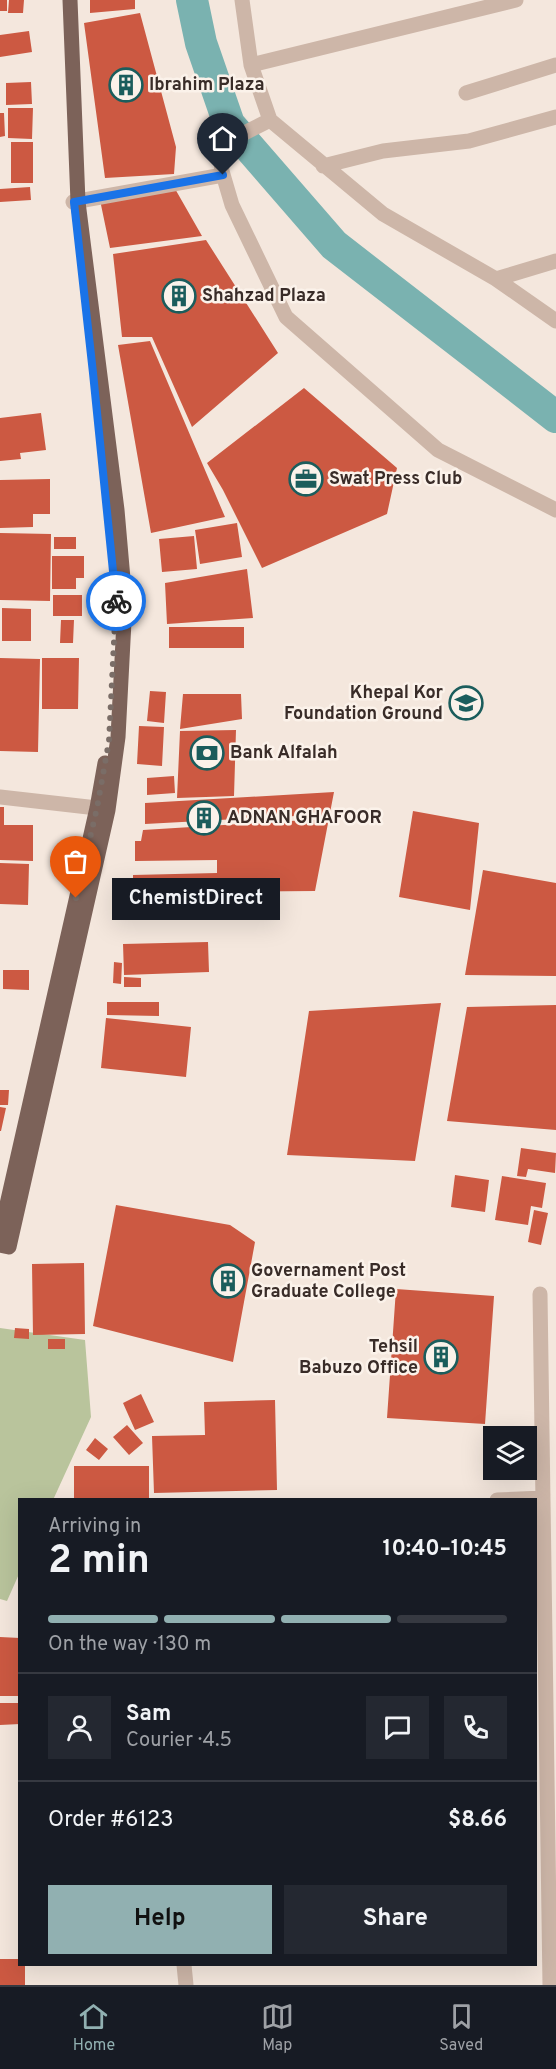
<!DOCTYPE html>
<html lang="en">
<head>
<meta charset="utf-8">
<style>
  :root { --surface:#171b24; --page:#242831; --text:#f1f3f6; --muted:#9ea1a6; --line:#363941; --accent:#91b0b1 }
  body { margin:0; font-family:Overpass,sans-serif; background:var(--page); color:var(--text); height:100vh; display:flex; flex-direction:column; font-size:22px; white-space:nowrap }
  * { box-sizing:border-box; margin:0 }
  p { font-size:20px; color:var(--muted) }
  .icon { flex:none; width:33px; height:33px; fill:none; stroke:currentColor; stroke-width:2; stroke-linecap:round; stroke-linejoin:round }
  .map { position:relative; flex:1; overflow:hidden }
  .sheet { position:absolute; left:18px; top:1498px; width:519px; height:468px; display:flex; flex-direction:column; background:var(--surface); border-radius:0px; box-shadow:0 6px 24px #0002 }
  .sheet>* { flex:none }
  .tools { position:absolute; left:483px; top:1426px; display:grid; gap:12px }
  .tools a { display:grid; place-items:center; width:54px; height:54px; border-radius:0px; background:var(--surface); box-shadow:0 6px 24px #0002; font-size:30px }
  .pin { position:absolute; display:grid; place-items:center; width:51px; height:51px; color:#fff; margin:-62px -26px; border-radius:50% 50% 50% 0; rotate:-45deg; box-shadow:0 0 6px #0007 }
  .pin .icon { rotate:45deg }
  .courier { position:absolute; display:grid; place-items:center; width:60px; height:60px; margin:-30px; border:4px solid #1a73e8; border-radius:50%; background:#fff; color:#222; box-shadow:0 2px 8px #0007 }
  .bubble { position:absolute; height:42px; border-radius:0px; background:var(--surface); box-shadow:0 6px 24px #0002; font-size:20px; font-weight:700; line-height:42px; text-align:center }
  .overview em { font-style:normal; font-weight:700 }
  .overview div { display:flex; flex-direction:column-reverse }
  .overview { display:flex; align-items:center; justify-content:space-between; height:102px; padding:0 30px }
  h1 { font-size:39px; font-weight:700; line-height:45px }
  .bar { display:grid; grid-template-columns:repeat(4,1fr); gap:9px 6px; align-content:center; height:72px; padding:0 30px }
  .bar i { height:8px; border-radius:4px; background:var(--line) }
  .bar .current { background:var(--accent) }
  .bar p { grid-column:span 4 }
  .line { display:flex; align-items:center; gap:15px; padding:0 30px; border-top:2px solid var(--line) }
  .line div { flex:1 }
  .round { display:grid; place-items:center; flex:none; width:63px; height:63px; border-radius:0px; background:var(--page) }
  .primary-button { display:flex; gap:12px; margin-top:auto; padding:12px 30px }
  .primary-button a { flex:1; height:69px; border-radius:0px; background:var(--accent); color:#111; font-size:24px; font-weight:700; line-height:69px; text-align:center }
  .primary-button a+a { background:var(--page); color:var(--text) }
  .tab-bar { display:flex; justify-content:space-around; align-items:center; height:84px; border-top:2px solid var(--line); background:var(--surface); font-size:16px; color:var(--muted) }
  .tab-bar a { display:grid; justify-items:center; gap:3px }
  .tab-bar .current { color:var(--accent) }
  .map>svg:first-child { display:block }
  .green { fill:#b9c49c }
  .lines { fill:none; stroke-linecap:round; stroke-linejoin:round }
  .canal { stroke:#7ab2b0; stroke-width:32 }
  .building { fill:#cc5942 }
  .minor { stroke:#cdb6a8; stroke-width:15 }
  .major { stroke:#7c6259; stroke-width:15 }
  .done { stroke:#7a6d67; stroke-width:6; stroke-dasharray:0 10.8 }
  .route { stroke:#1a73e8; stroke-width:8 }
  .labels { text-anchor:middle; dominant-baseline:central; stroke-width:5; stroke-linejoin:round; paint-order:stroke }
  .poi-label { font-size:18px; font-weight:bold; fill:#392c28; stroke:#fbf2ea; text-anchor:start }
</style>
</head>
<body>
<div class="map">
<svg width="556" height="1985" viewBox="0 0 556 1985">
  <rect width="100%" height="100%" fill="#f4e7dd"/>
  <path class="green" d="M 0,1328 L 85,1340 L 91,1417 L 53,1500 L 20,1500 L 19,1574 L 7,1601 L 0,1599 Z"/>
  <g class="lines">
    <path class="canal" d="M 192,0 L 201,43 L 229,124 L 334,245 L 556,417"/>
  </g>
  <path class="building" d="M 0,0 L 7,0 L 7,11 L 0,11 Z
    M 9,0 L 24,0 L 23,13 L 8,13 Z
    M 90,0 L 135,0 L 135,9 L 90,13 Z
    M 140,13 L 176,147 L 174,174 L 105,178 L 84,23 Z
    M 29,31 L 32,52 L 0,57 L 0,35 Z
    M 31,82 L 32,104 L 6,105 L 6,83 Z
    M 8,108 L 33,108 L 32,139 L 8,138 Z
    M 0,113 L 4,113 L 5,136 L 0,137 Z
    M 11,142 L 33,142 L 33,183 L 11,183 Z
    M 30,187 L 31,200 L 0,202 L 0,189 Z
    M 174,187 L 202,236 L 110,248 L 100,200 Z
    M 206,240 L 278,353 L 192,427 L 152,337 L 122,337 L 113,254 Z
    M 150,341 L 225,517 L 151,533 L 118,345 Z
    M 304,388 L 397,468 L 387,514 L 262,568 L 223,490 L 207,463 Z
    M 41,413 L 46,450 L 20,453 L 21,459 L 0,461 L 0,418 Z
    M 50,479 L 50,514 L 33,514 L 33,527 L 0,528 L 0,480 Z
    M 237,523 L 242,557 L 200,564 L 195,530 Z
    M 0,533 L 51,534 L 50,601 L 0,600 Z
    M 194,536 L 197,569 L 162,572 L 159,539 Z
    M 54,537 L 76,537 L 76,549 L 54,549 Z
    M 52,556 L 84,556 L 84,578 L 76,578 L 76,589 L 52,589 Z
    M 247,569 L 253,618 L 167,624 L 165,583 Z
    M 53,595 L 82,595 L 82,616 L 53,616 Z
    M 2,608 L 31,609 L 31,641 L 2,641 Z
    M 61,620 L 74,620 L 73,643 L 60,643 Z
    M 169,627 L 244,627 L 244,648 L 169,648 Z
    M 0,658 L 40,659 L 38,752 L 0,751 Z
    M 42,658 L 79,658 L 78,709 L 42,709 Z
    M 150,691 L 166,692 L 164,723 L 147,721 Z
    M 183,694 L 241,694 L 242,719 L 180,729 Z
    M 139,726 L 164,727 L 162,766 L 137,764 Z
    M 236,730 L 234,796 L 177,798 L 180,731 Z
    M 174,776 L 175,793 L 147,795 L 147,778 Z
    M 334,792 L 315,891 L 192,892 L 192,920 L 121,920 L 122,880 L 133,880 L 133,875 L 217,873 L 217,860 L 135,861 L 135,841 L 141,841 L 143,830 L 306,820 L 314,815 L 145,824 L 145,803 Z
    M 0,807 L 4,807 L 4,825 L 33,825 L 33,861 L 0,860 Z
    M 413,811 L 479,823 L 470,910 L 399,897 Z
    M 0,863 L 29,864 L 28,905 L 0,904 Z
    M 483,870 L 556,883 L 556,976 L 465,975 Z
    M 208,942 L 209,972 L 124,975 L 123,944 Z
    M 114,962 L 122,963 L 121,984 L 113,983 Z
    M 3,970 L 29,970 L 29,990 L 3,989 Z
    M 124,977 L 141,978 L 141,987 L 124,987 Z
    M 107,1002 L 159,1002 L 159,1016 L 107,1015 Z
    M 441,1003 L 415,1161 L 287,1155 L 309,1011 Z
    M 556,1005 L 556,1130 L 447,1121 L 467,1007 Z
    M 106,1018 L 191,1027 L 186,1077 L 101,1068 Z
    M 0,1090 L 9,1090 L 8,1105 L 0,1105 Z
    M 0,1107 L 6,1108 L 1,1131 L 0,1131 Z
    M 521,1148 L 556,1153 L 555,1173 L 528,1169 L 526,1177 L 517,1176 Z
    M 455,1175 L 489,1180 L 485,1212 L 451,1207 Z
    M 502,1176 L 546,1183 L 542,1208 L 531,1206 L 528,1225 L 495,1220 Z
    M 116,1205 L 230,1225 L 255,1242 L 233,1362 L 93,1326 Z
    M 534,1210 L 548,1213 L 541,1245 L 528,1242 Z
    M 84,1263 L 85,1334 L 33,1335 L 32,1264 Z
    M 396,1289 L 494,1296 L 485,1424 L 387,1418 Z
    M 15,1328 L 29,1329 L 29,1339 L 14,1338 Z
    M 48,1339 L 65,1339 L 65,1349 L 48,1349 Z
    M 141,1394 L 154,1422 L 135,1430 L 123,1403 Z
    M 275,1400 L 277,1490 L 154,1493 L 152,1436 L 205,1435 L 204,1402 Z
    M 127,1425 L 143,1443 L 129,1455 L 113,1437 Z
    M 95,1438 L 108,1449 L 99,1460 L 86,1450 Z
    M 74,1466 L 149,1466 L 149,1500 L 74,1500 Z
    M 0,1637 L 20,1638 L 20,1696 L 0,1696 Z
    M 0,1703 L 20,1703 L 20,1724 L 0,1725 Z
    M 0,1959 L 20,1959 L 20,1965 L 25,1965 L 25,1985 L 0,1985 Z"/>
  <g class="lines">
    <path class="minor" d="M 242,0 L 251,65 L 270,120 L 383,214 L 496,279 L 556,321
      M 251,65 L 516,0
      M 466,93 L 556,65
      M 270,120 L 219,146 L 222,171 L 232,205 L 286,317 L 438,450 L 556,510
      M 323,166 L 383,151 L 469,141 L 556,117
      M 73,202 L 223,175
      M 496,279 L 556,261
      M 0,797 L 97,808
      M 540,1294 L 550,1985
      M 497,1500 L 543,1498
      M 184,1965 L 186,1985"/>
    <path class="major" d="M 0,1235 L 97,808 L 105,763
      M 0,1245 L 9,1247 L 108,810 L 118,737 L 125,602 L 117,510 L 78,202 L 70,0"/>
  </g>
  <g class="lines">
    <path class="done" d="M 76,898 L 97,808 L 109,741 L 116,601"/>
    <path class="route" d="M 116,601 L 93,373 L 74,202 L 223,175"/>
  </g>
  <defs>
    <symbol id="building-ring" viewBox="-11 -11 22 22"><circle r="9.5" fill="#fbf2ea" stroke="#1b5d5c" stroke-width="1.5"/><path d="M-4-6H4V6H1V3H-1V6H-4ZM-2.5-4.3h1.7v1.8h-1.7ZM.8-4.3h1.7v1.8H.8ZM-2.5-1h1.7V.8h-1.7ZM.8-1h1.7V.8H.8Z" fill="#1b5d5c"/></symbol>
    <symbol id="office-ring" viewBox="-11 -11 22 22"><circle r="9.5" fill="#fbf2ea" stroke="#1b5d5c" stroke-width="1.5"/><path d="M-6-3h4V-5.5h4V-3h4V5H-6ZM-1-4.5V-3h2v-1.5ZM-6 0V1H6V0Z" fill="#1b5d5c"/></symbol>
    <symbol id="university-ring" viewBox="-11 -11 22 22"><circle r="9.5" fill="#fbf2ea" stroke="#1b5d5c" stroke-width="1.5"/><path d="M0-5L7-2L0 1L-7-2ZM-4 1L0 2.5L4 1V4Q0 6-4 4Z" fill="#1b5d5c"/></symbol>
    <symbol id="bank-ring" viewBox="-11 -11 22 22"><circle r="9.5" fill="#fbf2ea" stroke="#1b5d5c" stroke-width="1.5"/><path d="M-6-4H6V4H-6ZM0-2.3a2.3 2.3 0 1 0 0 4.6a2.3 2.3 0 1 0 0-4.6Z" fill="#1b5d5c"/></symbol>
  </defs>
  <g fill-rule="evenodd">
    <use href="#building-ring" x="107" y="66" width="38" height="38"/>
    <use href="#building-ring" x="160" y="277" width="38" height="38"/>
    <use href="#office-ring" x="287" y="460" width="38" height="38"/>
    <use href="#university-ring" x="447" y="684" width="38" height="38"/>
    <use href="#bank-ring" x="188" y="734" width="38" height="38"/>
    <use href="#building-ring" x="185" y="799" width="38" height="38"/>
    <use href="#building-ring" x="209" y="1262" width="38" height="38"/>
    <use href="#building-ring" x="422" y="1338" width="38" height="38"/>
  </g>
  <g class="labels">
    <g class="poi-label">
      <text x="149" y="85">Ibrahim Plaza</text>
      <text x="202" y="296">Shahzad Plaza</text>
      <text x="329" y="479">Swat Press Club</text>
      <text x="443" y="693" text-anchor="end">Khepal Kor<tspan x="443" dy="21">Foundation Ground</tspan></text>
      <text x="230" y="753">Bank Alfalah</text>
      <text x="227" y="818">ADNAN GHAFOOR</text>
      <text x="251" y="1271">Governament Post<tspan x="251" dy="21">Graduate College</tspan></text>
      <text x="418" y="1347" text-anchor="end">Tehsil<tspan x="418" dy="21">Babuzo Office</tspan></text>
    </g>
  </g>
</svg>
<div class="tools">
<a><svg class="icon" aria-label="layers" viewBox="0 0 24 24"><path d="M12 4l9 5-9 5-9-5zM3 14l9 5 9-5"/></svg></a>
</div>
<div class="pin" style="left:76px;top:898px;background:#ea580c"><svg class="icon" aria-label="bag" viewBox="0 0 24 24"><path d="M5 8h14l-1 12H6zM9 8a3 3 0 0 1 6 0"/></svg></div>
<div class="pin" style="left:223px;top:175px;background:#1f2937"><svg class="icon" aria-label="home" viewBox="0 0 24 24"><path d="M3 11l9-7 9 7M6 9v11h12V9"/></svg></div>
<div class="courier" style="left:116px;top:601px"><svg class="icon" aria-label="bike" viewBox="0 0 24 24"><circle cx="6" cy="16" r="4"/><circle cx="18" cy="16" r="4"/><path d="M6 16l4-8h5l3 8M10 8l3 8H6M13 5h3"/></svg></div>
<div class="bubble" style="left:112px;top:878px;width:168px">ChemistDirect</div>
<section class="sheet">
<div class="overview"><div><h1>2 min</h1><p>Arriving in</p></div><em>10:40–10:45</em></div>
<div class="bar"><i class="current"></i><i class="current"></i><i class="current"></i><i></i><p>On the way · 130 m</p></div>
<div class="line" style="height:108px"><a class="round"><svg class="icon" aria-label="person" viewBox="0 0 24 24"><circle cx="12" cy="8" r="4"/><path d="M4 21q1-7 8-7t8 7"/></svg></a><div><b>Sam</b><p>Courier · 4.5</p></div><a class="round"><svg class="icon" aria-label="chat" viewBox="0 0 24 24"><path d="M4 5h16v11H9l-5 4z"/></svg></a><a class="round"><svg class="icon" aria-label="phone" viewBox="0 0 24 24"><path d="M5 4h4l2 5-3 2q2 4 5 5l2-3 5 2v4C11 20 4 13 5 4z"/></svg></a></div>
<div class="line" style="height:78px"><div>Order #6123</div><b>$8.66</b></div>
<div class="primary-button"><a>Help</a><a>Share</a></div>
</section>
</div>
<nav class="tab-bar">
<a class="current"><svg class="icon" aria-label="home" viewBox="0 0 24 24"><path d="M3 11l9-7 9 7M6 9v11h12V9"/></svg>Home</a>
<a><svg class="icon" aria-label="map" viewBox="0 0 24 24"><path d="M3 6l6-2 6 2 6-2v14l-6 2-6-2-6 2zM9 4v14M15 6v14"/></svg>Map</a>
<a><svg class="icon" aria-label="saved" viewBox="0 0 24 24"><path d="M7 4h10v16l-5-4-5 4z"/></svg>Saved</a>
</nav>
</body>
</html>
